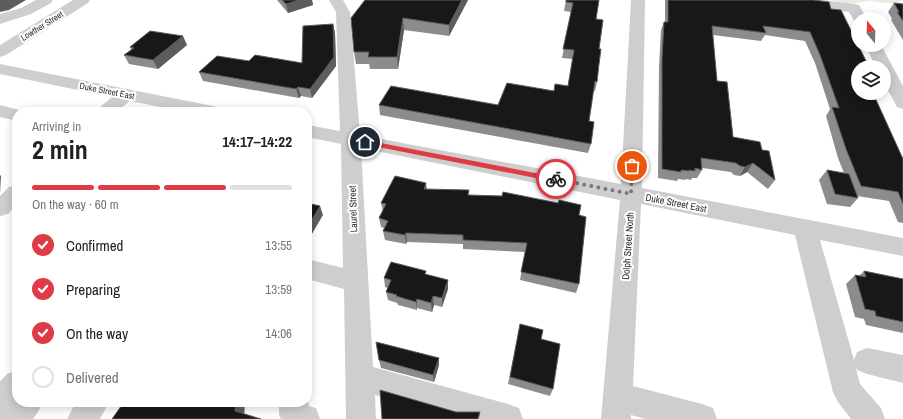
<!DOCTYPE html>
<html lang="en">
<head>
<meta charset="utf-8">
<style>
  :root { --surface:#fff; --page:#f2f2f2; --text:#202124; --muted:#757577; --line:#e0e0e0; --accent:#df3b47 }
  body { margin:0; font-family:"Archivo Narrow",sans-serif; background:var(--page); color:var(--text); height:100vh; display:flex; flex-direction:column; font-size:15px; white-space:nowrap }
  * { box-sizing:border-box; margin:0 }
  p { font-size:13px; color:var(--muted) }
  .icon { flex:none; width:22px; height:22px; fill:none; stroke:currentColor; stroke-width:2; stroke-linecap:round; stroke-linejoin:round }
  .map { position:relative; flex:1; overflow:hidden }
  .panel { position:absolute; left:12px; top:107px; width:300px; height:300px; display:flex; flex-direction:column; background:var(--surface); border-radius:16px; box-shadow:0 2px 10px #0003 }
  .panel>* { flex:none }
  .needle { width:26px; rotate:341deg }
  .controls { position:absolute; left:851px; top:12px; display:grid; gap:8px }
  .controls a { display:grid; place-items:center; width:40px; height:40px; border-radius:50%; background:var(--surface); box-shadow:0 2px 10px #0003; font-size:20px }
  .pin { position:absolute; display:grid; place-items:center; width:34px; height:34px; color:#fff; margin:-17px; border:2px solid #fff; border-radius:50%; box-shadow:0 1px 4px #0007 }
  .courier { position:absolute; display:grid; place-items:center; width:40px; height:40px; margin:-20px; border:3px solid #df3b47; border-radius:50%; background:#fff; color:#222; box-shadow:0 1px 5px #0007 }
  .head em { font-style:normal; font-weight:700 }
  .head div { display:flex; flex-direction:column-reverse }
  .head { display:flex; align-items:center; justify-content:space-between; height:68px; padding:0 20px }
  h1 { font-size:26px; font-weight:700; line-height:30px }
  .bar { display:grid; grid-template-columns:repeat(4,1fr); gap:6px 4px; align-content:center; height:48px; padding:0 20px }
  .bar i { height:5px; border-radius:3px; background:var(--line) }
  .bar .on { background:var(--accent) }
  .bar p { grid-column:span 4 }
  ol { padding:0 20px; list-style:none }
  li { display:flex; align-items:center; gap:12px; height:44px }
  li p { margin-inline-start:auto }
  li .icon { padding:4px; border-radius:50%; background:var(--accent); color:#fff; stroke-width:4 }
  li:last-child { color:var(--muted) }
  li i { width:22px; height:22px; border:2px solid var(--line); border-radius:50% }
  .map>svg:first-child { display:block }
  .green { fill:#e7eddf }
  .lines { fill:none; stroke-linecap:round; stroke-linejoin:round }
  .minor { fill:#cecece; fill-rule:evenodd }
  .wall { fill:#8c8c8c }
  .shaded-wall { fill:#5d5d5d }
  .building { fill:#181818; stroke:#5d5d5d }
  .route { fill:#df3b47 }
  .done { stroke:#797979; stroke-width:4; stroke-dasharray:0 7.2 }
  .labels { text-anchor:middle; dominant-baseline:central; stroke-width:4; stroke-linejoin:round; paint-order:stroke }
  .far-street-label { font-size:9px; fill:#313131; stroke:#fff }
  .street-label { font-size:10px; fill:#313131; stroke:#fff }
</style>
</head>
<body>
<div class="map">
<svg width="903" height="419" viewBox="0 0 903 419">
  <rect width="100%" height="100%" fill="#fff"/>
  <path class="green" d="M 830,0 L 903,0 L 896,4 L 870,1 L 850,4 Z"/>
  <g class="lines">
    <path class="minor" d="M 36,0 L 53,0 L 51,3 L 31,14 L 0,24 L 0,14 L 21,8 Z
      M 73,0 L 90,0 L 88,3 L 6,55 L 0,57 L 0,45 Z
      M 329,0 L 343,0 L 350,12 L 360,135 L 621,184 L 631,0 L 645,0 L 642,188 L 903,238 L 903,256 L 820,240 L 854,360 L 857,352 L 867,348 L 903,355 L 903,383 L 867,374 L 857,370 L 855,365 L 860,384 L 881,408 L 885,419 L 851,419 L 838,402 L 833,392 L 795,235 L 641,204 L 633,386 L 702,404 L 713,408 L 717,419 L 645,419 L 631,415 L 631,419 L 601,419 L 620,200 L 361,148 L 373,367 L 508,404 L 519,408 L 523,419 L 456,419 L 375,395 L 376,419 L 346,419 L 344,289 L 307,279 L 307,259 L 343,268 L 341,144 L 307,137 L 307,125 L 340,131 L 336,12 Z
      M 778,0 L 822,0 L 854,4 L 859,5 L 867,19 L 858,19 L 858,23 L 855,22 L 849,12 L 785,4 L 780,3 Z
      M 865,45 L 881,45 L 903,86 L 903,109 L 897,107 L 884,83 L 884,67 L 876,67 Z
      M 0,64 L 213,106 L 219,108 L 222,112 L 185,112 L 130,101 L 116,112 L 96,112 L 99,108 L 112,97 L 0,74 Z
      M 0,105 L 23,111 L 24,112 L 17,112 L 17,121 L 0,117 Z
      M 17,185 L 17,205 L 8,214 L 0,216 L 0,196 L 9,187 Z
      M 17,370 L 17,402 L 43,402 L 38,412 L 33,419 L 0,419 L 0,381 L 7,374 Z
      M 307,398 L 309,406 L 316,408 L 320,419 L 281,419 L 279,415 L 279,402 L 307,402 Z
      M 76,402 L 109,402 L 100,419 L 67,419 Z"/>
  </g>
  <path class="wall" d="M 277,0 L 312,0 L 313,5 L 288,13 Z
    M 365,0 L 468,0 L 449,36 L 404,30 L 398,69 L 370,69 L 369,64 L 356,64 L 354,52 Z
    M 566,0 L 599,0 L 596,19 L 599,49 L 597,82 L 595,91 L 593,91 L 589,121 L 591,144 L 588,153 L 380,115 L 379,105 L 498,105 L 554,91 L 568,86 L 573,59 L 562,58 L 571,12 L 564,11 Z
    M 665,0 L 813,0 L 831,9 L 858,67 L 903,159 L 903,223 L 898,222 L 889,201 L 857,196 L 858,198 L 850,207 L 827,204 L 819,180 L 827,170 L 844,173 L 838,158 L 826,116 L 830,109 L 815,63 L 805,41 L 765,35 L 761,41 L 713,35 L 717,81 L 733,137 L 762,150 L 775,180 L 768,189 L 747,172 L 740,176 L 734,175 L 731,172 L 702,168 L 702,170 L 697,178 L 692,178 L 691,180 L 686,179 L 685,180 L 678,179 L 677,181 L 658,178 L 659,67 L 661,30 L 664,22 L 665,22 Z
    M 894,3 L 903,4 L 903,40 L 891,20 L 892,19 L 888,12 Z
    M 333,24 L 335,33 L 336,66 L 312,98 L 301,96 L 299,98 L 203,81 L 199,72 L 249,61 L 302,63 Z
    M 187,45 L 158,69 L 129,64 L 124,55 L 131,50 L 130,47 Z
    M 427,189 L 468,195 L 579,215 L 579,284 L 576,293 L 520,280 L 525,252 L 463,249 L 463,244 L 407,242 L 406,244 L 385,240 L 383,231 L 384,228 L 381,227 L 379,218 L 383,212 L 381,203 Z
    M 864,271 L 903,279 L 903,333 L 866,325 L 864,319 L 855,317 L 846,284 L 855,275 L 859,276 Z
    M 427,275 L 448,289 L 442,307 L 434,305 L 432,312 L 417,308 L 417,310 L 398,305 L 397,303 L 388,300 L 386,292 L 388,288 L 385,287 L 384,278 Z
    M 520,324 L 553,389 L 550,396 L 508,384 Z
    M 379,360 L 439,365 L 434,382 L 381,368 Z"/>
  <path class="shaded-wall" d="M 0,0 L 26,0 L 9,10 L 0,12 Z
    M 300,0 L 312,0 L 313,5 L 288,13 L 286,4 Z
    M 462,0 L 468,0 L 449,36 L 449,25 Z
    M 403,18 L 404,30 L 398,69 L 397,57 Z
    M 333,24 L 335,33 L 336,66 L 312,98 L 310,89 Z
    M 183,36 L 187,45 L 158,69 L 153,60 Z
    M 298,87 L 301,96 L 299,98 L 296,89 Z
    M 308,146 L 310,155 L 309,157 L 310,159 L 307,163 L 307,147 Z
    M 307,163 L 309,170 L 307,173 Z
    M 753,163 L 747,172 L 740,176 L 745,167 Z
    M 0,175 L 1,176 L 0,193 Z
    M 426,183 L 427,192 L 424,189 Z
    M 320,206 L 323,215 L 309,239 L 307,234 L 307,228 Z
    M 406,233 L 407,242 L 406,244 L 405,235 Z
    M 448,280 L 448,289 L 442,307 L 442,298 Z
    M 433,296 L 434,305 L 432,312 L 431,303 Z
    M 417,299 L 417,310 L 416,302 Z
    M 439,358 L 439,365 L 434,382 L 433,375 Z
    M 236,402 L 245,402 L 244,419 L 235,411 Z"/>
  <path class="building" d="M 282,0 L 300,0 L 286,4 Z
    M 365,0 L 462,0 L 449,25 L 403,18 L 397,57 L 368,57 L 369,52 L 354,52 L 351,18 Z
    M 566,0 L 599,0 L 596,19 L 603,20 L 599,49 L 601,49 L 599,64 L 597,82 L 595,81 L 589,121 L 594,122 L 591,144 L 379,105 L 391,86 L 498,105 L 507,83 L 554,91 L 555,84 L 568,86 L 574,50 L 563,49 L 573,3 L 566,2 Z
    M 668,0 L 813,0 L 829,2 L 831,9 L 841,10 L 869,67 L 858,67 L 858,93 L 873,93 L 903,159 L 903,204 L 898,192 L 861,186 L 846,149 L 832,107 L 839,108 L 820,55 L 810,32 L 763,26 L 766,33 L 712,26 L 717,81 L 727,82 L 733,137 L 760,142 L 762,150 L 769,151 L 775,180 L 753,163 L 745,167 L 740,166 L 736,163 L 701,158 L 702,170 L 695,168 L 695,171 L 689,170 L 689,171 L 681,170 L 681,172 L 662,169 L 662,59 L 664,22 L 668,22 Z
    M 894,3 L 903,4 L 903,21 L 897,12 L 899,12 Z
    M 333,24 L 334,57 L 310,89 L 298,87 L 296,89 L 199,72 L 217,56 L 249,61 L 255,55 L 302,63 L 303,26 Z
    M 150,31 L 183,36 L 153,60 L 124,55 L 134,48 L 130,47 Z
    M 827,170 L 849,174 L 858,198 L 835,194 Z
    M 395,176 L 426,183 L 424,189 L 469,190 L 468,195 L 502,196 L 503,192 L 558,203 L 559,200 L 581,205 L 579,215 L 586,217 L 579,284 L 521,272 L 527,243 L 463,240 L 463,235 L 406,233 L 405,235 L 383,231 L 388,221 L 379,218 L 386,204 L 381,203 Z
    M 307,203 L 320,206 L 307,228 Z
    M 391,262 L 426,271 L 425,274 L 448,280 L 442,298 L 433,296 L 431,303 L 417,299 L 416,302 L 396,296 L 397,295 L 386,292 L 391,280 L 384,278 Z
    M 864,271 L 903,279 L 903,322 L 876,316 L 875,311 L 865,309 L 855,275 L 866,277 Z
    M 520,324 L 543,330 L 541,339 L 560,344 L 553,389 L 510,377 Z
    M 376,342 L 439,358 L 433,375 L 379,360 Z
    M 380,390 L 456,412 L 480,412 L 478,419 L 382,419 Z
    M 124,402 L 236,402 L 235,411 L 261,419 L 112,419 Z"/>
  <path class="route" d="M 365,140 L 556,177 L 559,179 L 556,182 L 363,144 L 363,141 Z"/>
  <g class="lines">
    <path class="done" d="M 556,179 L 631,194 L 632,166"/>
  </g>
  <g class="labels">
    <g class="far-street-label">
      <text transform="translate(42 26) rotate(-32)">Lowther Street</text>
      <text transform="translate(107 91) rotate(11)">Duke Street East</text>
    </g>
    <g class="street-label">
      <text transform="translate(676 203) rotate(11)">Duke Street East</text>
      <text transform="translate(353 209) rotate(-92)">Laurel Street</text>
      <text transform="translate(628 246) rotate(-86)">Dolph Street North</text>
    </g>
  </g>
</svg>
<div class="controls">
<a><svg class="needle" viewBox="-14 -14 28 28"><path d="M0-13l5 13h-10z" fill="#e53935"/><path d="M0 13l5-13h-10z" fill="#757577"/></svg></a>
<a><svg class="icon" aria-label="layers" viewBox="0 0 24 24"><path d="M12 4l9 5-9 5-9-5zM3 14l9 5 9-5"/></svg></a>
</div>
<div class="pin" style="left:632px;top:166px;background:#ea580c"><svg class="icon" aria-label="bag" viewBox="0 0 24 24"><path d="M5 8h14l-1 12H6zM9 8a3 3 0 0 1 6 0"/></svg></div>
<div class="pin" style="left:365px;top:142px;background:#1f2937"><svg class="icon" aria-label="home" viewBox="0 0 24 24"><path d="M3 11l9-7 9 7M6 9v11h12V9"/></svg></div>
<div class="courier" style="left:556px;top:179px"><svg class="icon" aria-label="bike" viewBox="0 0 24 24"><circle cx="6" cy="16" r="4"/><circle cx="18" cy="16" r="4"/><path d="M6 16l4-8h5l3 8M10 8l3 8H6M13 5h3"/></svg></div>
<section class="panel">
<div class="head"><div><h1>2 min</h1><p>Arriving in</p></div><em>14:17–14:22</em></div>
<div class="bar"><i class="on"></i><i class="on"></i><i class="on"></i><i></i><p>On the way · 60 m</p></div>
<ol>
<li><svg class="icon" aria-label="check" viewBox="0 0 24 24"><path d="M5 12l5 5 9-10"/></svg>Confirmed<p>13:55</p></li>
<li><svg class="icon" aria-label="check" viewBox="0 0 24 24"><path d="M5 12l5 5 9-10"/></svg>Preparing<p>13:59</p></li>
<li><svg class="icon" aria-label="check" viewBox="0 0 24 24"><path d="M5 12l5 5 9-10"/></svg>On the way<p>14:06</p></li>
<li><i></i>Delivered</li>
</ol>
</section>
</div>
</body>
</html>
